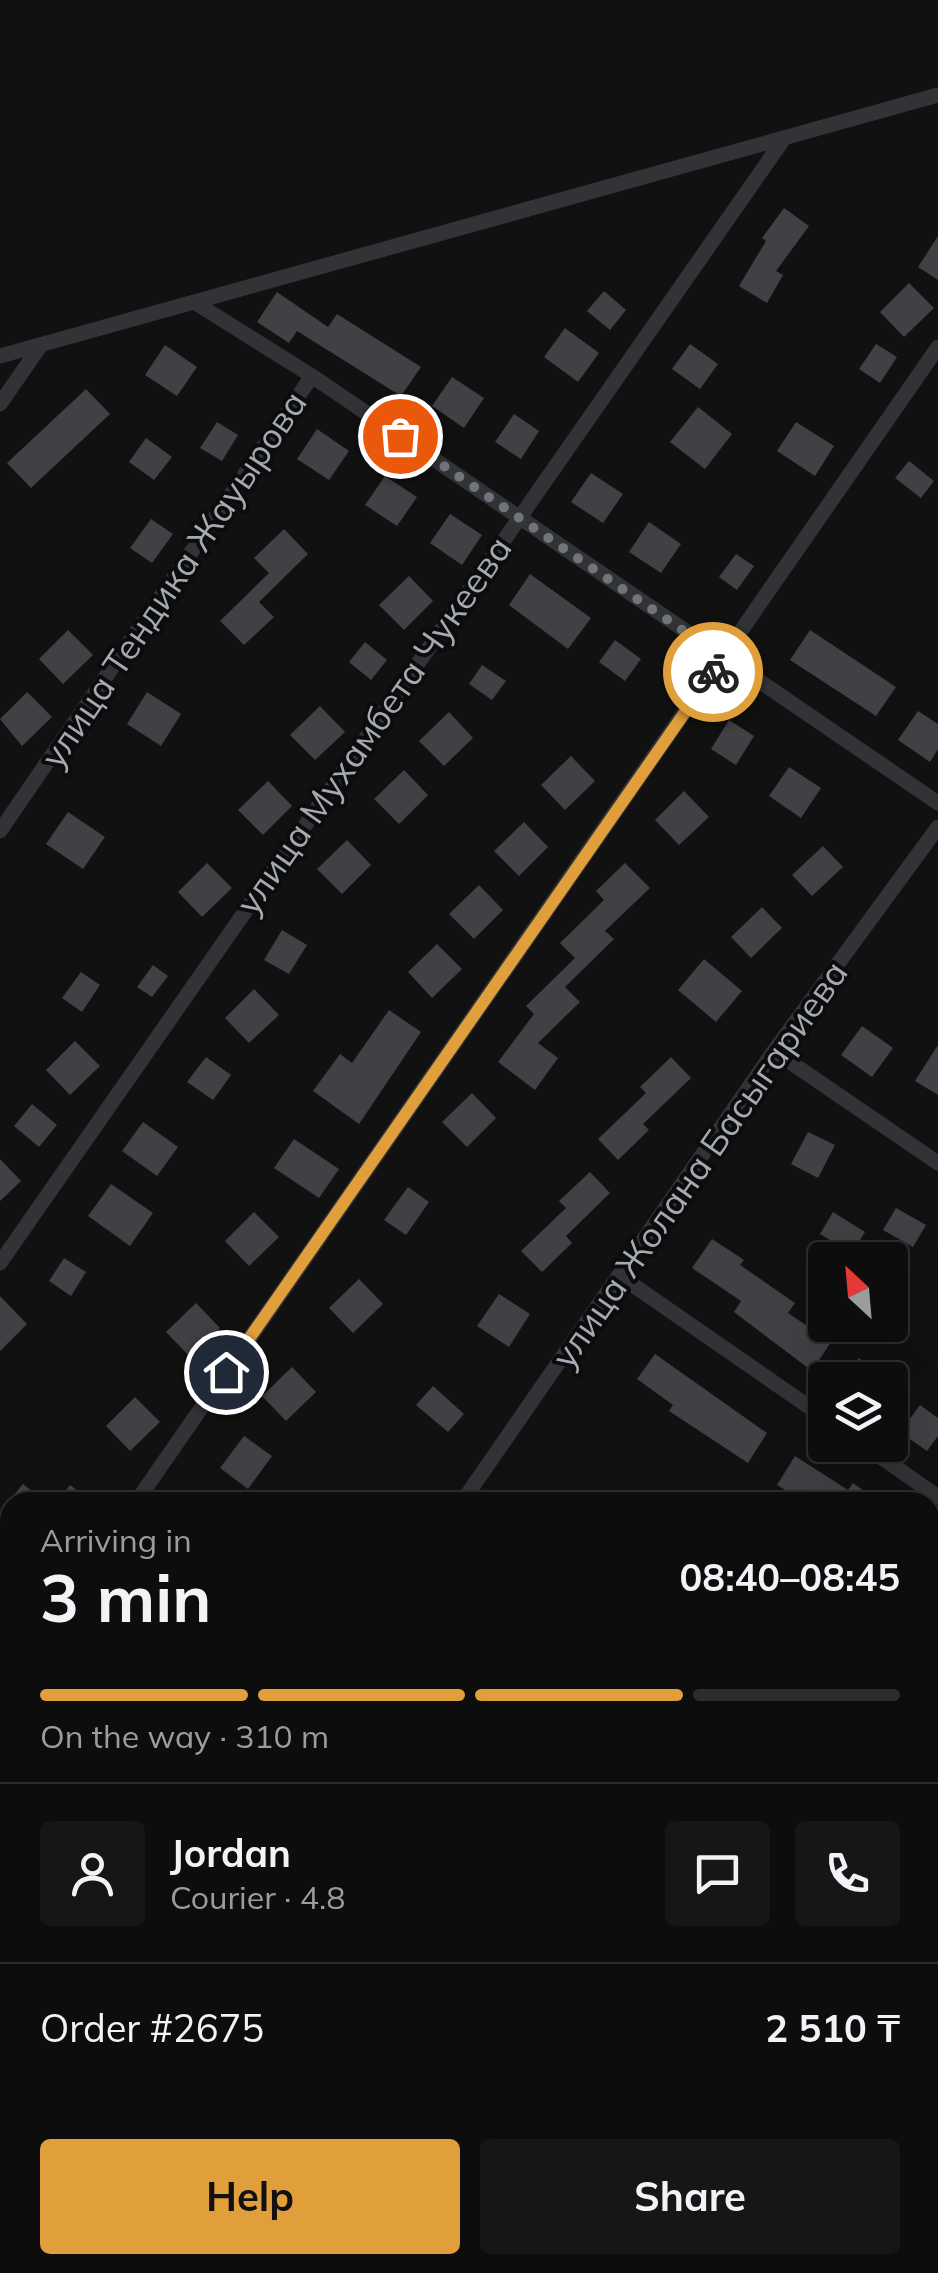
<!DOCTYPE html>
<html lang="en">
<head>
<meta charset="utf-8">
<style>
  :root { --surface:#0d0d0e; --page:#161617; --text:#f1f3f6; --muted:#9a9c9e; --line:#2d2d2e; --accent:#e09f3b }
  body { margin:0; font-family:Mulish,sans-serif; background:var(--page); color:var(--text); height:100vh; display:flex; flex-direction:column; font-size:38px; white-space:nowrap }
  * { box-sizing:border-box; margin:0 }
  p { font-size:32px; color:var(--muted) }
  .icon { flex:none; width:55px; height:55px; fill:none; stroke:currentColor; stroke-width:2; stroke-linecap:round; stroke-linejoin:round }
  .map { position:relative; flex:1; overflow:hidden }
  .details { position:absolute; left:0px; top:1492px; width:940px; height:782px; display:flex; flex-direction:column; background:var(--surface); border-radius:30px 30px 0 0; box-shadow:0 10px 40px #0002,0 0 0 2px var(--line) }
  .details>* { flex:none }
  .needle { width:65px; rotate:334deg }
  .fabs { position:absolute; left:808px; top:1242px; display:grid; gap:20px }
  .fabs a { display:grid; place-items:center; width:100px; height:100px; border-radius:10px; background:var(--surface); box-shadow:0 10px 40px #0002,0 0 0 2px var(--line); font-size:50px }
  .pin { position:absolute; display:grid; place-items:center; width:85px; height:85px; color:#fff; margin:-42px; border:5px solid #fff; border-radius:50%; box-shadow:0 2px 10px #0007 }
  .courier { position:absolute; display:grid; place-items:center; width:100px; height:100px; margin:-50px; border:8px solid #e09f3b; border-radius:50%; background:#fff; color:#222; box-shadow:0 2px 12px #0007 }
  .overview em { font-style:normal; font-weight:700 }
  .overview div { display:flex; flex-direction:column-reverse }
  .overview { display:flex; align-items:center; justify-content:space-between; height:170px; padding:0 40px }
  h1 { font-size:65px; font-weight:700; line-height:75px }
  .bar { display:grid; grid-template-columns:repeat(4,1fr); gap:15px 10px; align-content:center; height:120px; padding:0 40px }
  .bar i { height:12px; border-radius:8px; background:var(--line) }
  .bar .on { background:var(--accent) }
  .bar p { grid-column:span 4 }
  .line { display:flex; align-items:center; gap:25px; padding:0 40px; border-top:2px solid var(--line) }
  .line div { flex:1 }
  .round { display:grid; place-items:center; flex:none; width:105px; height:105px; border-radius:10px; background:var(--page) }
  .primary-button { display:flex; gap:20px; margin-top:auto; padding:20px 40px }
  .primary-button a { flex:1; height:115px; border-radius:10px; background:var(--accent); color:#111; font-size:40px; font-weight:700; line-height:115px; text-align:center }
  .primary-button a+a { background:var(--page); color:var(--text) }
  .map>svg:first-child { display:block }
  .building { fill:#404145 }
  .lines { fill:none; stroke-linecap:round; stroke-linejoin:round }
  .street { stroke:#323337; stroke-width:15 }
  .done { stroke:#71747a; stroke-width:10; stroke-dasharray:0 18 }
  .route { stroke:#e09f3b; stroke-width:12 }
  .labels { text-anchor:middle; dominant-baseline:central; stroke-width:8; stroke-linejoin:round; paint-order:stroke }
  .street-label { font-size:35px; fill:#a4a9b2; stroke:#0c0c0d }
</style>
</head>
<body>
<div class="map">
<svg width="938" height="2273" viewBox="0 0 938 2273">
  <rect width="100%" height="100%" fill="#111112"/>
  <path class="building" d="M 784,208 L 809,226 L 776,271 L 783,275 L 767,303 L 739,286 L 766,241 L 762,238 Z
    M 938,236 L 938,280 L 918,267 Z
    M 909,283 L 934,308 L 904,337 L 880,312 Z
    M 604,291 L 626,310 L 610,330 L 587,311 Z
    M 277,292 L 328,327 L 337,314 L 421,367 L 401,396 L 297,331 L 289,343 L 257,322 Z
    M 565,328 L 599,353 L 578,382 L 544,357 Z
    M 690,344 L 718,364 L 700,389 L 672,369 Z
    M 876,344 L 897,357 L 880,383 L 859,369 Z
    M 165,345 L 197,367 L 177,396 L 145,375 Z
    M 452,377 L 484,398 L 464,428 L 432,406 Z
    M 86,389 L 110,414 L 31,488 L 7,463 Z
    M 698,407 L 732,434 L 705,469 L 670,442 Z
    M 514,414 L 539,431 L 521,459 L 495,442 Z
    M 217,422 L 238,435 L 222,461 L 200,448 Z
    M 796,422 L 834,446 L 815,476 L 777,451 Z
    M 317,429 L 349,451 L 329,480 L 297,459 Z
    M 146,438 L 172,457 L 154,480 L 129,462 Z
    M 909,461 L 934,481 L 921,498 L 895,478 Z
    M 591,473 L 623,494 L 603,523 L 571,502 Z
    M 385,476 L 417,497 L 397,526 L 365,505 Z
    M 450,514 L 482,535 L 462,565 L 430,543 Z
    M 151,519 L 173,534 L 152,563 L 130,548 Z
    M 649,522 L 681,544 L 661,573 L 629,552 Z
    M 284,529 L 308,554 L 259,602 L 274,617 L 244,645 L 220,621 L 269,573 L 254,558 Z
    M 736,554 L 754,566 L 737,590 L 719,577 Z
    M 530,574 L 591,618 L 568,649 L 509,605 Z
    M 409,576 L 433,601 L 404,630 L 379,605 Z
    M 68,630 L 93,655 L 63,684 L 39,659 Z
    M 810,630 L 896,687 L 876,716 L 790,660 Z
    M 615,640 L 641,659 L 625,681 L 599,662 Z
    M 365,642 L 387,660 L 371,680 L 349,662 Z
    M 482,665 L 506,681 L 492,700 L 469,684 Z
    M 27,692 L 52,717 L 22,746 L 0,719 Z
    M 147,692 L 181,714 L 161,746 L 127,724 Z
    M 320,706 L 345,732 L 315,760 L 290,735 Z
    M 918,711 L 938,724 L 938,749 L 930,762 L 898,740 Z
    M 449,712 L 473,738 L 444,766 L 419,741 Z
    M 729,720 L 754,736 L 736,765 L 711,749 Z
    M 571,756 L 595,781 L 565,810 L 541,785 Z
    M 789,767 L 821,788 L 801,818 L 769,796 Z
    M 404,770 L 428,795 L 399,824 L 374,799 Z
    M 268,781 L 292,806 L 263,835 L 238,810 Z
    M 684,791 L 709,817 L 679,845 L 655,820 Z
    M 68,812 L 105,837 L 83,869 L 46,844 Z
    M 524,822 L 548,847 L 519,876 L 494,851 Z
    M 347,840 L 371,865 L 342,894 L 317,869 Z
    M 823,846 L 843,867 L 812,896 L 792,875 Z
    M 207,863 L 232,888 L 202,917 L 178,892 Z
    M 625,863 L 650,888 L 605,931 L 614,939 L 565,987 L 580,1002 L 538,1043 L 558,1058 L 535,1090 L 498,1062 L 534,1014 L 526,1006 L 575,958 L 560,943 L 604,900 L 596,891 Z
    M 479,885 L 503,910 L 474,939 L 449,914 Z
    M 762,907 L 782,928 L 751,958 L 731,937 Z
    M 282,930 L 307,945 L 289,974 L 264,960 Z
    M 437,944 L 462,969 L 432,998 L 408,972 Z
    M 704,959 L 742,991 L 716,1022 L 678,990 Z
    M 153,965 L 168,976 L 152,997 L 137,987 Z
    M 81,972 L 100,985 L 82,1012 L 62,998 Z
    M 254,989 L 279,1015 L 249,1043 L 225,1018 Z
    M 389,1010 L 421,1032 L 359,1124 L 313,1091 L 340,1054 L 352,1063 Z
    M 862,1026 L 893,1048 L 872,1077 L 841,1055 Z
    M 75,1041 L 100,1066 L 70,1095 L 46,1070 Z
    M 938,1045 L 938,1095 L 915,1081 Z
    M 206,1057 L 231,1075 L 213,1100 L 187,1082 Z
    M 671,1057 L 691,1078 L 643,1124 L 649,1130 L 618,1160 L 598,1139 L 646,1093 L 640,1087 Z
    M 472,1093 L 496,1118 L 467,1147 L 442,1122 Z
    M 32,1104 L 57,1125 L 39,1147 L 14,1126 Z
    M 143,1122 L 178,1147 L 157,1176 L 122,1151 Z
    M 808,1132 L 835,1145 L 818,1178 L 791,1164 Z
    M 294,1139 L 339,1169 L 319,1198 L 274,1168 Z
    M 0,1159 L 21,1181 L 0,1201 Z
    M 590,1172 L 610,1193 L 566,1236 L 572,1243 L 542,1272 L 521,1251 L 566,1208 L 559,1201 Z
    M 111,1184 L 153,1213 L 130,1246 L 88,1216 Z
    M 408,1187 L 429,1202 L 406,1235 L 384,1220 Z
    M 896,1208 L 926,1225 L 913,1247 L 883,1230 Z
    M 254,1212 L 279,1237 L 249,1266 L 225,1241 Z
    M 833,1212 L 865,1232 L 852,1253 L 820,1234 Z
    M 712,1239 L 744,1260 L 740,1265 L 795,1303 L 788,1313 L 831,1342 L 812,1371 L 734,1312 L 741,1301 L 692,1268 Z
    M 64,1258 L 86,1272 L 71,1296 L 49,1281 Z
    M 359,1279 L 383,1304 L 353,1333 L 329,1308 Z
    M 499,1294 L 530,1314 L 509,1347 L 477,1326 Z
    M 0,1296 L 27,1324 L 0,1351 Z
    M 196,1303 L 220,1328 L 190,1357 L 166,1332 Z
    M 655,1354 L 767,1433 L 748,1463 L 669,1411 L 673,1405 L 637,1379 Z
    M 859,1358 L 888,1380 L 843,1380 Z
    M 292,1367 L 316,1392 L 286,1421 L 262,1396 Z
    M 433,1386 L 464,1414 L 448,1432 L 416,1405 Z
    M 135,1397 L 160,1422 L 130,1451 L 106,1426 Z
    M 920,1405 L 938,1418 L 938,1436 L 927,1451 L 900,1432 Z
    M 244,1436 L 272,1456 L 248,1489 L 220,1468 Z
    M 795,1456 L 848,1490 L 853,1483 L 880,1502 L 804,1502 L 777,1485 Z
    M 23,1484 L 46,1502 L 8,1502 Z
    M 70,1485 L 93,1502 L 57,1502 Z"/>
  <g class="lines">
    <path class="street" d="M 194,302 L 312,376 L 938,803
      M 0,356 L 938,95
      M 0,404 L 41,345
      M 0,831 L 312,376
      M 774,1051 L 938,1163
      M 0,1263 L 783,140
      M 620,1276 L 825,1418
      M 864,1445 L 938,1497
      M 136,1502 L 938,347
      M 462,1502 L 774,1051 L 938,827
      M 930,1539 L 938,1528
      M 0,1559 L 10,1566
      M 0,1701 L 10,1686
      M 930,1830 L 938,1835
      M 0,2168 L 10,2153
      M 930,2211 L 938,2217
      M 476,2265 L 487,2273
      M 426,2273 L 432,2265"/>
  </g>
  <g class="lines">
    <path class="done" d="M 400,436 L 723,658 L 713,672"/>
    <path class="route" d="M 226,1372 L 713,672"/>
  </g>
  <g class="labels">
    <g class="street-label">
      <text transform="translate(173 579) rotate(-56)">улица Тендика Жауырова</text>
      <text transform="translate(373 725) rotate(-55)">улица Мухамбета Чукеева</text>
      <text transform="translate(699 1164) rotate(-55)">улица Жолана Басыгариева</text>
    </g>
  </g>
</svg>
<div class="fabs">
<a><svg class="needle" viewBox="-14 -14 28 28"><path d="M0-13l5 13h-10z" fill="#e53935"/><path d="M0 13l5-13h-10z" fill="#9a9c9e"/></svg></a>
<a><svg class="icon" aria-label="layers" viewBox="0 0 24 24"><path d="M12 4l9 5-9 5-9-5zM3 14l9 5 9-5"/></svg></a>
</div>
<div class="pin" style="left:400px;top:436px;background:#ea580c"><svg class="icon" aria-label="bag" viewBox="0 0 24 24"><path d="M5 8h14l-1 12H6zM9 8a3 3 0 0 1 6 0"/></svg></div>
<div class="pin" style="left:226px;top:1372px;background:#1f2937"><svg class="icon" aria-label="home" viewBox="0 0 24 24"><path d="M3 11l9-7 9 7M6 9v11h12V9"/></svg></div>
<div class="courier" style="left:713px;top:672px"><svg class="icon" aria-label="bike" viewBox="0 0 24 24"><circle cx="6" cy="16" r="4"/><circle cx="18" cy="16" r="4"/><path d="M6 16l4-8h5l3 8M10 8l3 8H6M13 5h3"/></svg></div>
<section class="details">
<div class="overview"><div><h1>3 min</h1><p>Arriving in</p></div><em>08:40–08:45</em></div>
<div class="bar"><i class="on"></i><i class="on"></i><i class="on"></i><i></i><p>On the way · 310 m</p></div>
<div class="line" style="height:180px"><a class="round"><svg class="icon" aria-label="person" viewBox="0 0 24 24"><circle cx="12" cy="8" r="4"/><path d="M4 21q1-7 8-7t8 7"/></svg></a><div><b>Jordan</b><p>Courier · 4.8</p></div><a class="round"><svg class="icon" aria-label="chat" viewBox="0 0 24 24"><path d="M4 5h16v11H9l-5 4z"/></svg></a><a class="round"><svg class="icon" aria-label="phone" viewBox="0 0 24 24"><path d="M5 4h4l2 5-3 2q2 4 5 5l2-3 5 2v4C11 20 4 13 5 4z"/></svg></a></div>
<div class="line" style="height:130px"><div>Order #2675</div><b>2 510 ₸</b></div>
<div class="primary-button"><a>Help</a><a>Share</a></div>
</section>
</div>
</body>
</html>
